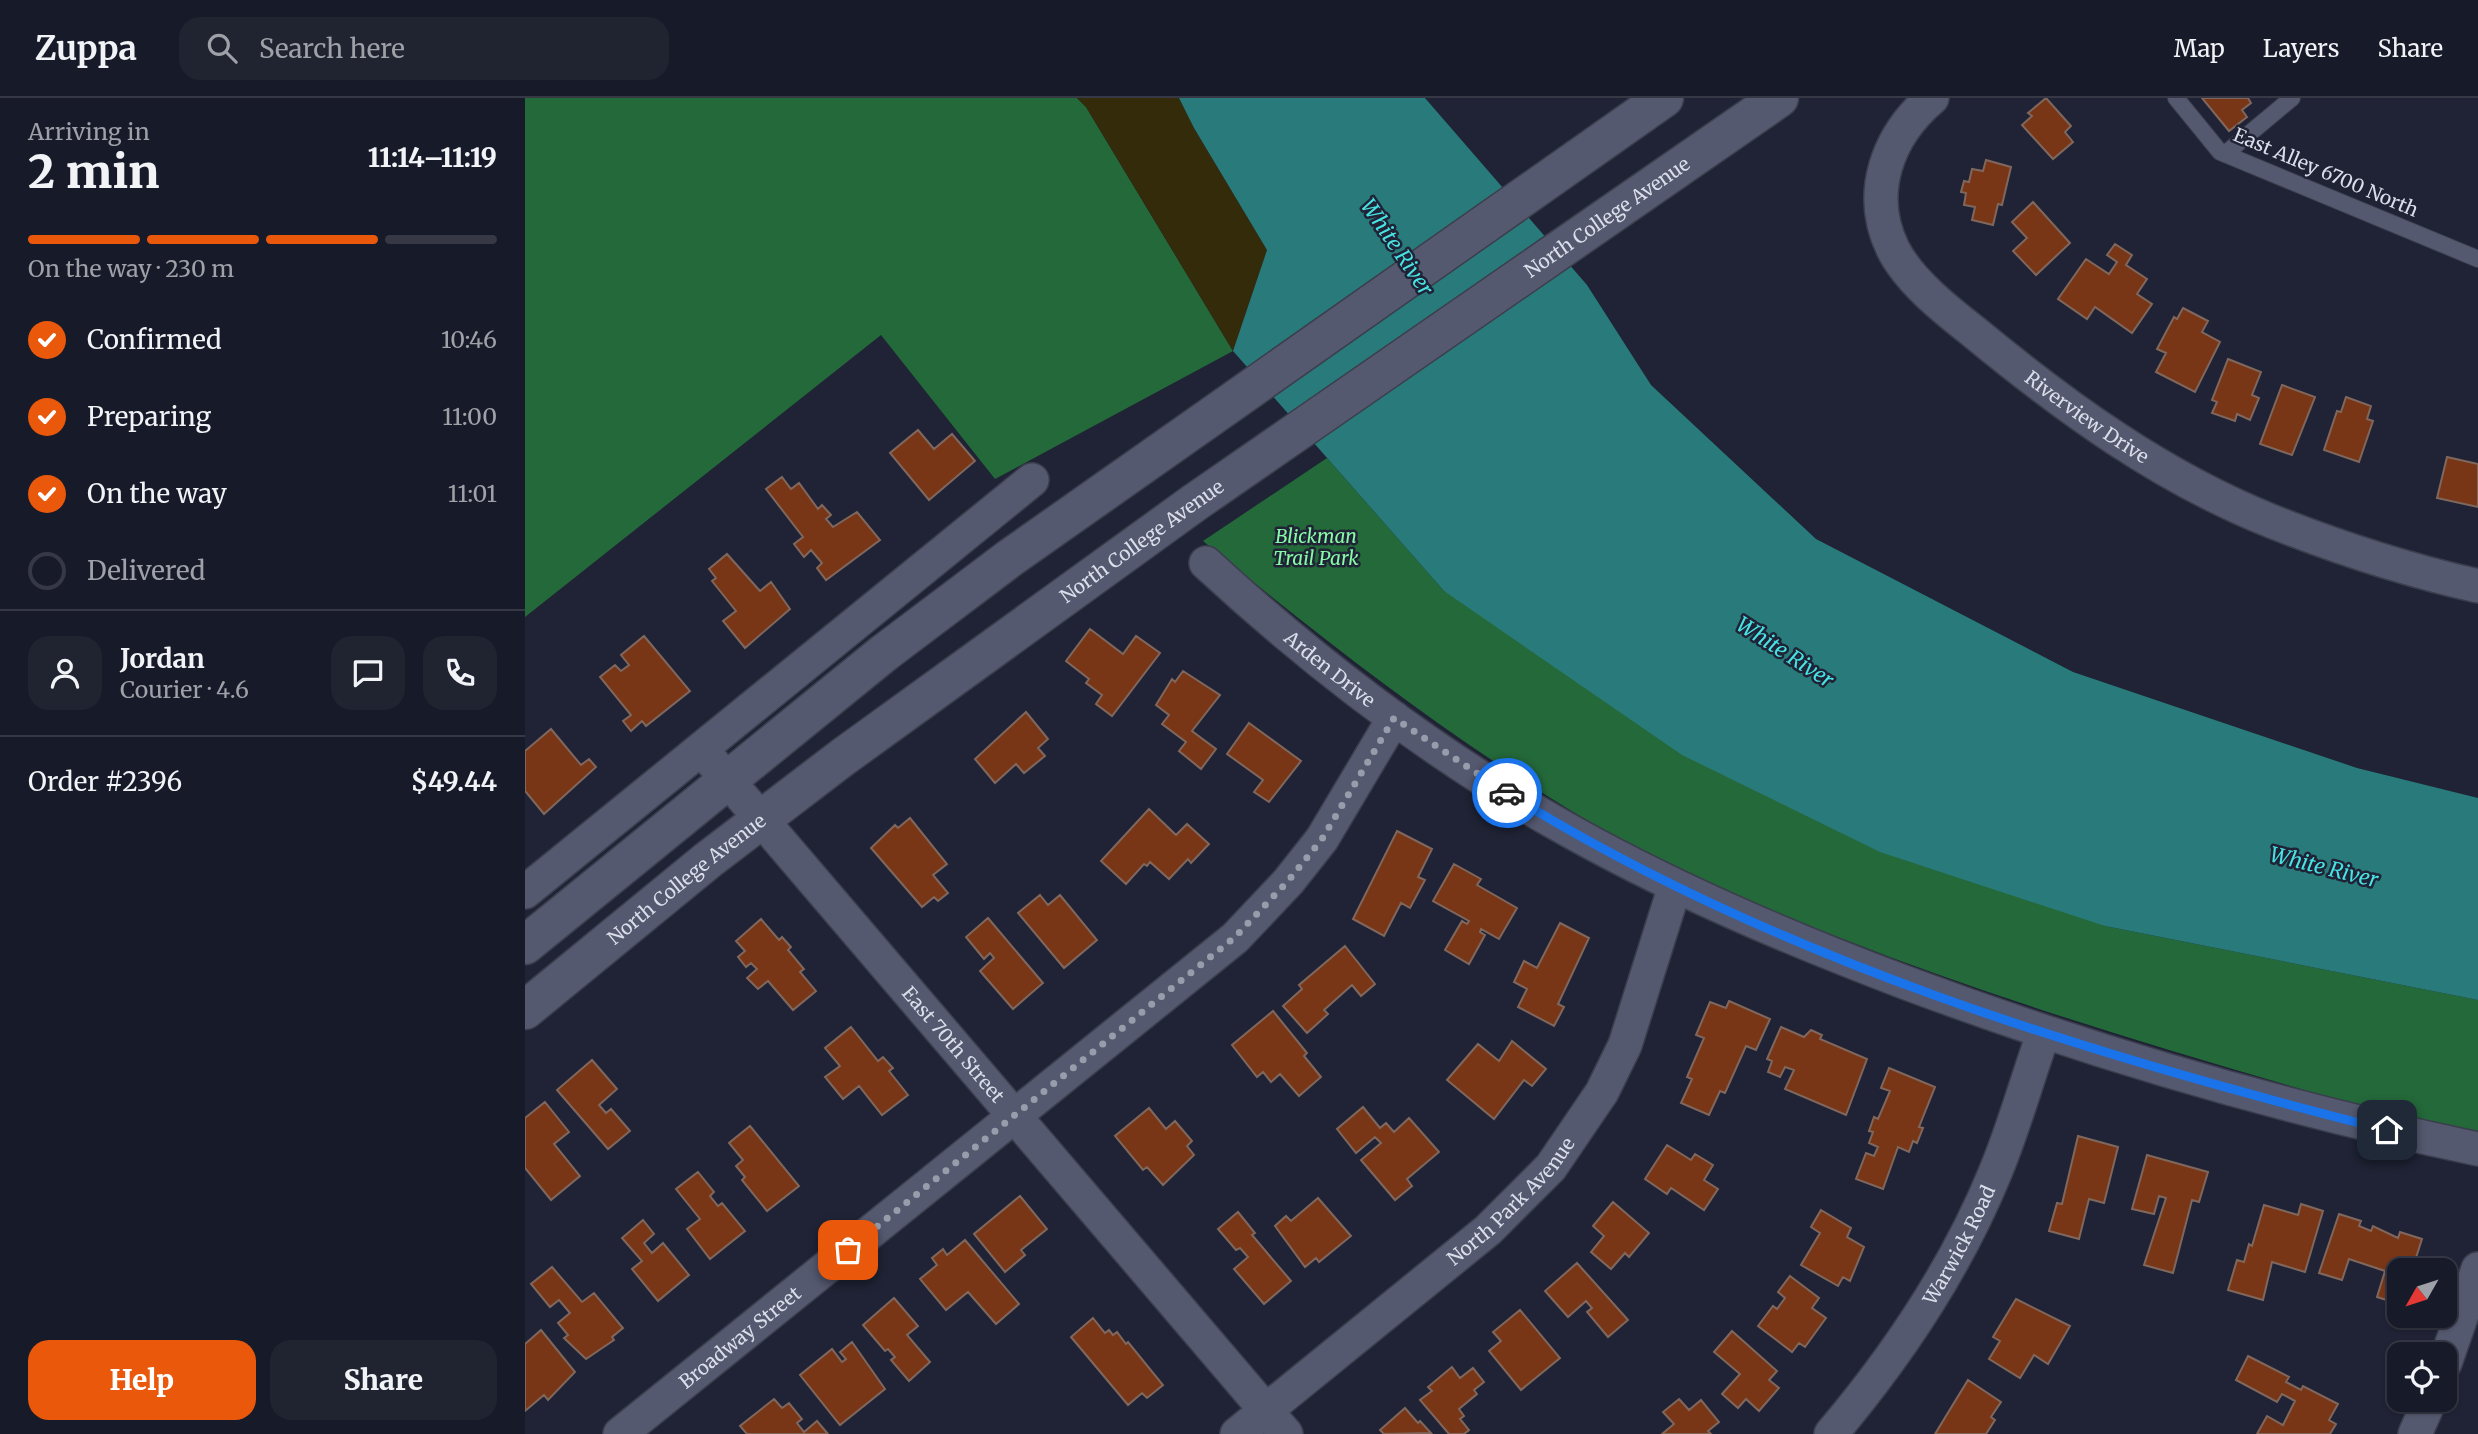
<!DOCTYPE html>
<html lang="en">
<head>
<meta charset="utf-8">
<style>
  :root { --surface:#171a28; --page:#202330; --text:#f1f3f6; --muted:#9ea1a8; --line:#363845; --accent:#ea580c }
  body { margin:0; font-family:Merriweather,serif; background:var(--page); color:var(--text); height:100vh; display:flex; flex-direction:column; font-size:26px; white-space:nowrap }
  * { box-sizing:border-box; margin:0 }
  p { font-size:23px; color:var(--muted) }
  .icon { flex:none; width:38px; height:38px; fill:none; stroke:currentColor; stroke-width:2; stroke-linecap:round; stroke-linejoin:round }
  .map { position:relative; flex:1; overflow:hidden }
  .details { display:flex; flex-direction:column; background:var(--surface); width:525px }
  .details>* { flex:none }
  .needle { width:46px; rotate:231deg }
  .tools { position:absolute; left:1862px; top:1160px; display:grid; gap:14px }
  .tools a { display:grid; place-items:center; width:70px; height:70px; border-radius:14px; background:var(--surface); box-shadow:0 2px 5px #0004,0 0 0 2px var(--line); font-size:35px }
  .pin { position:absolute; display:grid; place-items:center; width:60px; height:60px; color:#fff; margin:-30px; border-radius:14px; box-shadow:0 4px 10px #0006 }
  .courier { position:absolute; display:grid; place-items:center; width:70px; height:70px; margin:-35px; border:5px solid #1a73e8; border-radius:50%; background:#fff; color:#222; box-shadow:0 2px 9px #0007 }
  .head em { font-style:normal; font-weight:800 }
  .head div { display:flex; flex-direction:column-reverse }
  .head { display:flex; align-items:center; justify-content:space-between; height:119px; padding:0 28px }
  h1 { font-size:46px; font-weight:800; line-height:52px }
  .bar { display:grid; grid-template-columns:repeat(4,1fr); gap:10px 7px; align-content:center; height:84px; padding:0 28px }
  .bar i { height:9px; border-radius:5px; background:var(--line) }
  .bar .active { background:var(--accent) }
  .bar p { grid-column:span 4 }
  .line { display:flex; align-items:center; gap:18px; padding:0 28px; border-top:2px solid var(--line) }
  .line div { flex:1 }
  .round { display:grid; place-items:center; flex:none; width:74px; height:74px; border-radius:21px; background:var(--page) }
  ol { padding:0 28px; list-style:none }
  li { display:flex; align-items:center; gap:21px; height:77px }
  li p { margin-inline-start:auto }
  li .icon { padding:7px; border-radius:50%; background:var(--accent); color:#fff; stroke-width:4 }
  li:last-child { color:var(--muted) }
  li i { width:38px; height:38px; border:4px solid var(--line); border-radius:50% }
  .primary-button { display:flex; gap:14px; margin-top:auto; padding:14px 28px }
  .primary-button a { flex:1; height:80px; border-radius:21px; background:var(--accent); color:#fff; font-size:28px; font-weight:800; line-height:80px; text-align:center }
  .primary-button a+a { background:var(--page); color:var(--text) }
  header { display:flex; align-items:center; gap:42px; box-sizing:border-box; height:98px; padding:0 35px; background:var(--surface); border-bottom:2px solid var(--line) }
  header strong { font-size:33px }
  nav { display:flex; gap:38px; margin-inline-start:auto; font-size:24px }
  .search { width:490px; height:63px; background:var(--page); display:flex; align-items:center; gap:18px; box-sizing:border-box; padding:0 24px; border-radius:21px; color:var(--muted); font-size:26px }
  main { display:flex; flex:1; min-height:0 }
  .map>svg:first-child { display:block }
  .forest { fill:#24693a }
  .sand { fill:#332b0a }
  .water { fill:#297a7b }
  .building { fill:#793617; stroke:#7f675d; stroke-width:2 }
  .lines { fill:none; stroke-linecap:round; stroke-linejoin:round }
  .lane-casing { stroke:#3b3e4d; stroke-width:18 }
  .street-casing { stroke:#3b3e4d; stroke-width:36 }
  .secondary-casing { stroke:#3b3e4d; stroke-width:41 }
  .lane { stroke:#55596f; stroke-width:16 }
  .street { stroke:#55596f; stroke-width:33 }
  .secondary { stroke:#55596f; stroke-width:38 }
  .done { stroke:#999dab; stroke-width:7; stroke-dasharray:0 12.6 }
  .route { stroke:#1a73e8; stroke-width:9 }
  .labels { text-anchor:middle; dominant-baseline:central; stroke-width:5; stroke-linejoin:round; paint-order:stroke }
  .street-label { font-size:19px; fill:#dbdeea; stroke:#1f2335 }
  .park-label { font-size:19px; font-style:italic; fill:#86fba6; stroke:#1f2335 }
  .water-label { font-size:21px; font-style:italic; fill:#47e3e4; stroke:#1f2335 }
</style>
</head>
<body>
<header>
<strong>Zuppa</strong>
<div class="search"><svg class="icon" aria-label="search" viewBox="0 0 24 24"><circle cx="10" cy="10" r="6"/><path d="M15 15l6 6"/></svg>Search here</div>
<nav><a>Map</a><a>Layers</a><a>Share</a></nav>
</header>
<main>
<section class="details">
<div class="head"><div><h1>2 min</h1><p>Arriving in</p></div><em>11:14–11:19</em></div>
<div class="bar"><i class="active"></i><i class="active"></i><i class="active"></i><i></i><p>On the way · 230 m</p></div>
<ol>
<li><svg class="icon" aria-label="check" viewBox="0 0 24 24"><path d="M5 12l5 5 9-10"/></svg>Confirmed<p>10:46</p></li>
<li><svg class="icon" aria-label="check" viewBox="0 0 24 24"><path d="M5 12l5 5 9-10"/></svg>Preparing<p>11:00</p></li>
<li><svg class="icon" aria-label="check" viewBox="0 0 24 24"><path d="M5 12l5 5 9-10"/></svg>On the way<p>11:01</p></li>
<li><i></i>Delivered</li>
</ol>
<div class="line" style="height:126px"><a class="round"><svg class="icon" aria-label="person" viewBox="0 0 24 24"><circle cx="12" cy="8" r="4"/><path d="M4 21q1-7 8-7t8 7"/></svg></a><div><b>Jordan</b><p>Courier · 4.6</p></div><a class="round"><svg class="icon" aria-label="chat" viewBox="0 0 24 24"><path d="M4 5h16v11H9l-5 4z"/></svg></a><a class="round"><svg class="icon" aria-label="phone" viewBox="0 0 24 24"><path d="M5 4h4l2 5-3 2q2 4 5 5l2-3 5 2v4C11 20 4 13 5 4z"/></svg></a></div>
<div class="line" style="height:91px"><div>Order #2396</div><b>$49.44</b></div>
<div class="primary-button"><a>Help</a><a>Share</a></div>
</section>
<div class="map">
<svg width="1953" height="1336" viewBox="0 0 1953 1336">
  <rect width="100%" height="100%" fill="#1f2335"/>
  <path class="forest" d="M 0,0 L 552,0 L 561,9 L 708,253 L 470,381 L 356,237 L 0,519 Z
    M 802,360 L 919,493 L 1580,828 L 1953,902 L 1953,1037 L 1902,1028 C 1706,970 1509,916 1318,841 C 1282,827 1244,815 1209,799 C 1014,710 842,578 678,443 Z"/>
  <path class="sand" d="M 552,0 L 654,0 L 669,30 L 742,152 L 708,253 L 561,9 Z"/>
  <path class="water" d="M 654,0 L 900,0 L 1062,187 L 1126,287 L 1291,441 L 1548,574 L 1832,670 L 1953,700 L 1953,902 L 1580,828 L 1355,754 L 1157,657 L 919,493 L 708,253 L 742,152 L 669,30 Z"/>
  <path class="building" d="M 1521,0 L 1546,28 L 1540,34 L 1548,44 L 1528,61 L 1497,27 L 1507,18 L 1503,15 Z
    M 1677,0 L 1723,0 L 1726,5 L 1717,12 L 1722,19 L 1704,33 Z
    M 1461,62 L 1486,69 L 1477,107 L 1473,106 L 1468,127 L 1447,122 L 1450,109 L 1439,107 L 1441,95 L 1436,94 L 1439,83 L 1444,84 L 1447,71 L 1458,73 Z
    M 1508,104 L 1545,145 L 1511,177 L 1488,153 L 1502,140 L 1487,124 Z
    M 1590,146 L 1607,157 L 1601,167 L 1622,181 L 1612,196 L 1627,206 L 1607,235 L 1570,209 L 1562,221 L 1533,201 L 1561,161 L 1584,176 L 1592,164 L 1582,157 Z
    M 1658,210 L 1683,223 L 1677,234 L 1695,244 L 1670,294 L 1631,274 L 1641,255 L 1632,251 L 1649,219 L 1652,221 Z
    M 1703,261 L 1736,274 L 1727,297 L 1734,300 L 1725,322 L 1712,316 L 1710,323 L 1687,315 L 1692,304 L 1687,302 Z
    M 1757,287 L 1790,299 L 1767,357 L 1735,346 Z
    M 1821,299 L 1846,308 L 1842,321 L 1848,323 L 1834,364 L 1799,352 L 1812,313 L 1816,314 Z
    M 393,332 L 409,351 L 427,336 L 450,363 L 404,402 L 365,355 Z
    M 1922,359 L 1953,366 L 1953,409 L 1912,400 Z
    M 257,379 L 266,391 L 274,385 L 293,411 L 297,407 L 306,417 L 301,421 L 308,429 L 332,414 L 355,442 L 301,482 L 292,470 L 297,465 L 286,452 L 279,459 L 269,446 L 278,439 L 241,391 Z
    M 202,456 L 235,493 L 246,484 L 265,511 L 220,550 L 198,523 L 211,513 L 187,483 L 191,480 L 184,471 Z
    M 565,531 L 598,556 L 611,538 L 635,555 L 587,618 L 571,606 L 577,597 L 561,585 L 564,581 L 541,563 Z
    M 119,538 L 165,593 L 121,628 L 117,623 L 106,633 L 98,623 L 106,617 L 75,579 L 90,567 L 96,573 L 104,567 L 96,557 Z
    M 658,573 L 695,597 L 667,633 L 691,651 L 676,671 L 654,653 L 661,644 L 637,626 L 644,617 L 631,607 L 647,581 L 650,584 Z
    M 501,614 L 523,641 L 513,650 L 520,658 L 499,675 L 491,666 L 470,685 L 450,661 Z
    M 724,625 L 776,663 L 744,704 L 729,694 L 738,682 L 702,656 Z
    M 26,631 L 56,667 L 64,661 L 71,669 L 19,716 L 0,693 L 0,653 Z
    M 624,711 L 651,737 L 662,726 L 684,746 L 666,765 L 663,761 L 644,781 L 625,764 L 622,768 L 619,766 L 601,786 L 576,763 Z
    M 385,720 L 422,766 L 408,777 L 423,795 L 413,803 L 409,799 L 397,809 L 346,750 L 370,727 L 373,730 Z
    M 872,733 L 907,751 L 893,779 L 900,782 L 885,810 L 876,805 L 859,838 L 828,821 Z
    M 929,766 L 956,781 L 952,787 L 992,810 L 974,841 L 956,831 L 955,834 L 960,837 L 944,866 L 920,852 L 937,823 L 942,826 L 944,823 L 908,803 Z
    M 515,797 L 523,807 L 535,797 L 572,842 L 539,870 L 493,815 Z
    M 463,820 L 518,885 L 488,911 L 455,873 L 469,860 L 465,855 L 459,861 L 441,839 Z
    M 236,821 L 254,842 L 257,839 L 266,849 L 263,852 L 279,871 L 275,874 L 291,893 L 268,912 L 243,883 L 233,891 L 222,880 L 232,871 L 226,865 L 221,869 L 213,859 L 220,853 L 211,843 Z
    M 1035,825 L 1064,840 L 1033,906 L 1039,909 L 1029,928 L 993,909 L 1002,891 L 989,884 L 999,863 L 1012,870 Z
    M 820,848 L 850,886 L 836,898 L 827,887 L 799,912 L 803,916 L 782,935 L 758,908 L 777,891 L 774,887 Z
    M 1204,903 L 1245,921 L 1231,952 L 1221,948 L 1200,995 L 1195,993 L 1184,1017 L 1156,1005 L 1167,981 L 1162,979 L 1179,940 L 1171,937 L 1185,904 L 1201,910 Z
    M 748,913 L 782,955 L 779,958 L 796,979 L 774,998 L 755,976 L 746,984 L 738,974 L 732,979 L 707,947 Z
    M 326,929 L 353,963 L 358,959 L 368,970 L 364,973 L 383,997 L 357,1017 L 334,988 L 318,1001 L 300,979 L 315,968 L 300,950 Z
    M 1256,929 L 1279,939 L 1286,932 L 1297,937 L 1295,941 L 1342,961 L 1321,1017 L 1260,991 L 1269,972 L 1260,969 L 1255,979 L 1243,974 L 1247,963 L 1242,961 Z
    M 987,943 L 1021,971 L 1007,988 L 999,982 L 969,1021 L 922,982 L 953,946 L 974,963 Z
    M 67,962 L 92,991 L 74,1007 L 81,1015 L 86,1011 L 105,1033 L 83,1051 L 32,992 Z
    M 1364,970 L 1410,989 L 1394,1029 L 1398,1030 L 1392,1045 L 1388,1043 L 1384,1054 L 1373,1049 L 1358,1091 L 1331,1081 L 1341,1055 L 1349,1058 L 1353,1049 L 1344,1045 L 1348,1034 L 1344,1033 L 1349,1019 L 1353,1021 L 1365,993 L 1356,990 Z
    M 20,1004 L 44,1034 L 29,1046 L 55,1078 L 26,1102 L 0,1070 L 0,1020 Z
    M 838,1009 L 855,1030 L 861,1025 L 869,1034 L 884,1020 L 914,1054 L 882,1081 L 887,1088 L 870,1102 L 836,1062 L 856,1045 L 850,1039 L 831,1055 L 812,1031 Z
    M 624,1010 L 641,1031 L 650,1023 L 667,1043 L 662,1048 L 669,1057 L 638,1087 L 622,1069 L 618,1072 L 590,1038 Z
    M 225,1028 L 274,1088 L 242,1113 L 217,1082 L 220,1079 L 211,1068 L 218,1062 L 204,1045 Z
    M 1553,1038 L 1593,1049 L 1579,1105 L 1564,1101 L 1554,1141 L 1524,1133 L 1532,1105 L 1537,1106 Z
    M 1142,1047 L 1166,1062 L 1170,1056 L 1188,1067 L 1179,1082 L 1193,1091 L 1179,1112 L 1146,1090 L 1142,1096 L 1120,1081 Z
    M 1622,1057 L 1683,1074 L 1674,1104 L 1667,1102 L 1648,1175 L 1619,1167 L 1641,1100 L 1634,1098 L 1629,1116 L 1607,1111 Z
    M 173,1074 L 189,1094 L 185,1098 L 193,1108 L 197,1105 L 220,1133 L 185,1161 L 162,1131 L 175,1121 L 151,1091 Z
    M 495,1098 L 522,1131 L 496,1152 L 500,1157 L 480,1174 L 449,1136 Z
    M 793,1100 L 826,1138 L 794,1164 L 791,1160 L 780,1169 L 750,1128 L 761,1118 L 766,1123 Z
    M 1088,1104 L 1124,1135 L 1104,1159 L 1100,1155 L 1086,1171 L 1066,1154 L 1079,1138 L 1068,1128 Z
    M 1776,1106 L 1798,1113 L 1780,1174 L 1747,1164 L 1738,1202 L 1703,1192 L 1712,1162 L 1719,1164 L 1724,1146 L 1727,1148 L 1739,1107 L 1773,1117 Z
    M 1296,1112 L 1326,1130 L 1322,1139 L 1339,1149 L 1325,1183 L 1318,1179 L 1313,1188 L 1276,1167 L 1295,1135 L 1286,1129 Z
    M 713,1114 L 730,1135 L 727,1137 L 766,1183 L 739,1206 L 709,1171 L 723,1159 L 715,1150 L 711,1152 L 693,1131 Z
    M 1814,1116 L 1836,1123 L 1834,1128 L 1846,1133 L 1848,1128 L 1873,1140 L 1875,1134 L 1897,1141 L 1889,1166 L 1896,1169 L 1895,1172 L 1874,1172 L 1874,1206 L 1852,1199 L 1860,1173 L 1824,1161 L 1817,1182 L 1794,1175 Z
    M 118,1122 L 129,1136 L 119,1145 L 127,1155 L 138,1145 L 164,1177 L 133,1203 L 107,1171 L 117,1163 L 97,1140 Z
    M 440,1142 L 494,1206 L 471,1226 L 443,1194 L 421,1212 L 395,1181 L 412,1167 L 407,1160 L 418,1151 L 422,1157 Z
    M 1052,1165 L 1103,1222 L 1083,1239 L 1062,1214 L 1067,1210 L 1061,1203 L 1043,1219 L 1020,1193 Z
    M 27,1169 L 57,1204 L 69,1195 L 98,1230 L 87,1239 L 89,1242 L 61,1261 L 39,1240 L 43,1237 L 33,1225 L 45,1215 L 34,1202 L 25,1209 L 6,1186 Z
    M 1265,1178 L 1294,1200 L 1287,1210 L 1301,1220 L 1280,1249 L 1274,1245 L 1267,1254 L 1233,1228 L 1248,1208 L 1252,1211 L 1260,1200 L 1253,1194 Z
    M 369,1200 L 393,1228 L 382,1237 L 405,1264 L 384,1283 L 366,1262 L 370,1259 L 363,1251 L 360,1253 L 338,1227 Z
    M 1491,1201 L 1545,1228 L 1523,1266 L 1509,1257 L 1495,1280 L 1464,1261 L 1475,1243 L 1468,1239 Z
    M 995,1212 L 1035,1260 L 996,1292 L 964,1253 L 976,1243 L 968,1234 Z
    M 568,1220 L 580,1235 L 584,1232 L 588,1237 L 592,1234 L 601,1246 L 603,1244 L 638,1287 L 622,1300 L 617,1295 L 603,1307 L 546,1239 Z
    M 16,1232 L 50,1274 L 23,1302 L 19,1297 L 0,1313 L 0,1246 Z
    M 1207,1233 L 1252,1273 L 1244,1282 L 1254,1290 L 1234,1313 L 1221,1301 L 1213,1310 L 1197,1296 L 1215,1276 L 1189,1254 Z
    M 327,1244 L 360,1291 L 315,1327 L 275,1277 L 307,1251 L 317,1264 L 321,1261 L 315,1254 Z
    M 1723,1258 L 1764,1279 L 1761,1284 L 1776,1292 L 1778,1288 L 1813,1306 L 1804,1322 L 1811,1326 L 1805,1336 L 1732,1336 L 1742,1318 L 1758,1327 L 1770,1303 L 1757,1296 L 1752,1304 L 1711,1282 Z
    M 927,1269 L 935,1280 L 948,1270 L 959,1284 L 949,1292 L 952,1296 L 934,1311 L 939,1318 L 935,1321 L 944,1332 L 939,1336 L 924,1336 L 895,1302 L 907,1293 L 903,1289 Z
    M 1443,1282 L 1476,1304 L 1466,1319 L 1470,1322 L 1461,1336 L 1410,1336 Z
    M 249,1301 L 257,1310 L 264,1305 L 277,1321 L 272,1325 L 279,1334 L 292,1323 L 303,1336 L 222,1336 L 215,1328 Z
    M 1154,1301 L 1164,1312 L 1176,1302 L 1194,1324 L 1183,1333 L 1186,1336 L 1137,1336 L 1149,1326 L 1138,1314 Z
    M 880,1310 L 893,1325 L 895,1323 L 906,1335 L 859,1336 L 855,1332 Z"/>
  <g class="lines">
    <defs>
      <path id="lane" d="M 1651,0 L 1695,54 L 1953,161
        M 1700,56 L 1767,0"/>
      <g id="street">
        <path id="s1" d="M 1407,0 C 1362,38 1341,96 1368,151 C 1384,183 1421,212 1449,234 C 1540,309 1636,379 1746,423 C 1814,450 1882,472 1953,488"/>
        <path id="s2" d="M 681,465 C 787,563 903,652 1029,724 C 1141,788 1258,838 1379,884 C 1566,954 1757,1010 1953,1051"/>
        <path id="s3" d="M 177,652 L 761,1336"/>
        <path d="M 0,794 L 507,382"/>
        <path d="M 1920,1265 L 1953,1171"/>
        <path id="s4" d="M 95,1336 L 710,840 L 763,784 L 797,741 L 869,620"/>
        <path id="s5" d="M 712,1336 L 963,1132 L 1026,1069 L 1077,994 L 1100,947 L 1150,788"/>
        <path id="s6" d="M 1306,1336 C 1372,1258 1431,1170 1470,1075 C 1489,1030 1502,981 1519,934"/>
        <path d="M 1890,1336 L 1905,1302"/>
      </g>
      <g id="secondary">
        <path d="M 0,847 L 359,555 L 485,460 L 1139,0"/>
        <path id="s7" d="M 0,912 L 183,762 L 318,659 L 669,405 L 1254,0"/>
      </g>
    </defs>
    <use href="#lane" class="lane-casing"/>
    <use href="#street" class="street-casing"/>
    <use href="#secondary" class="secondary-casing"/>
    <use href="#lane" class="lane"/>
    <use href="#street" class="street"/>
    <use href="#secondary" class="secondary"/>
  </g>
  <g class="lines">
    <path class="done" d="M 323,1152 L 710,839 L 763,783 L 797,741 L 869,620 L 982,695"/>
    <path class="route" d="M 982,695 C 1245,859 1563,957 1862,1032"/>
  </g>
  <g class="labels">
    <g class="street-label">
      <text transform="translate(1801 74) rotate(23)">East Alley 6700 North</text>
      <text stroke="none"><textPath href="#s7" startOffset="1342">North College Avenue</textPath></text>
      <text stroke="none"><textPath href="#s1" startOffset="427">Riverview Drive</textPath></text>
      <text stroke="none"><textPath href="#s7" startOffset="775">North College Avenue</textPath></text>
      <text stroke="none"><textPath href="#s2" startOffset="163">Arden Drive</textPath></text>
      <text stroke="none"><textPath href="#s7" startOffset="208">North College Avenue</textPath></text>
      <text stroke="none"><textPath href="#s3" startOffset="387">East 70th Street</textPath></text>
      <text stroke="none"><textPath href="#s5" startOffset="360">North Park Avenue</textPath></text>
      <text stroke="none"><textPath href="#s6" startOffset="229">Warwick Road</textPath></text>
      <text stroke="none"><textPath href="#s4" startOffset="154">Broadway Street</textPath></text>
    </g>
    <g class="park-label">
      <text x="791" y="438">Blickman<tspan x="791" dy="22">Trail Park</tspan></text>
    </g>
    <g class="water-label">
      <text transform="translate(872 149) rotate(56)">White River</text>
      <text transform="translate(1260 554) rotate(33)">White River</text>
      <text transform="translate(1799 769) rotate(14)">White River</text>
    </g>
  </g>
</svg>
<div class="tools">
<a><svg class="needle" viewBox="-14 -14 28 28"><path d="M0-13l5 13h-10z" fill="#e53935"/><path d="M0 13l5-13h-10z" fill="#9ea1a8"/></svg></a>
<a><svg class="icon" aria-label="locate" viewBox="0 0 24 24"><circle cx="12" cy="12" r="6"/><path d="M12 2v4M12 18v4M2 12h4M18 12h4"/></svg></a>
</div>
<div class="pin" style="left:323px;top:1152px;background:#ea580c"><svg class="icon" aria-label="bag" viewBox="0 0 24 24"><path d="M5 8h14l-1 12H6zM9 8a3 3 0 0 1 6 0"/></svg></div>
<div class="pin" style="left:1862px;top:1032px;background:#1f2937"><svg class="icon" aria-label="home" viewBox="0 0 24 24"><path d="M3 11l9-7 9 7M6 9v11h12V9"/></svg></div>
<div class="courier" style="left:982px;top:695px"><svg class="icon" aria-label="car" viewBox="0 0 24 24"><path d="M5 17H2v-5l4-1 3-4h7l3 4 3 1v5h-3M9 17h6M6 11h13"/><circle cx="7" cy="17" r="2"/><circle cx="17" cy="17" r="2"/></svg></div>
</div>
</main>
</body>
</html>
